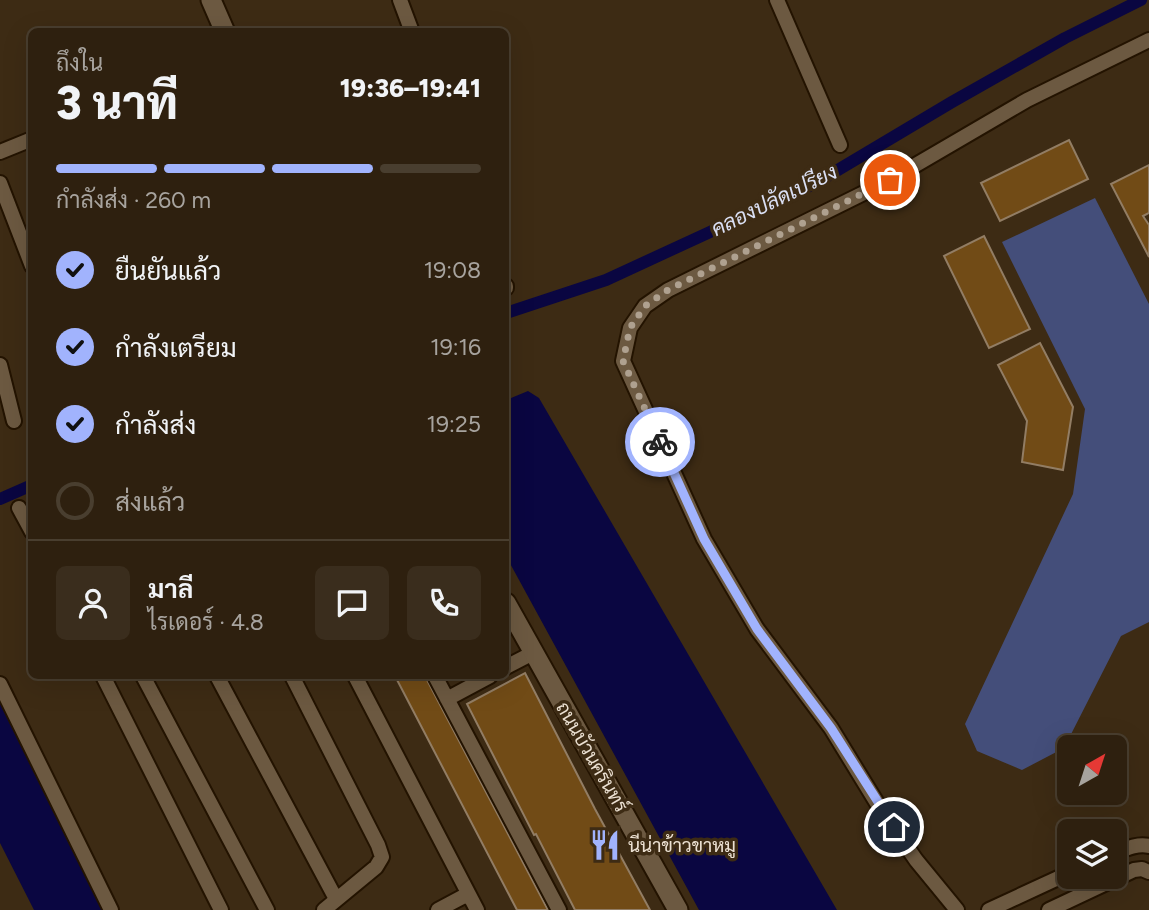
<!DOCTYPE html>
<html lang="th">
<head>
<meta charset="utf-8">
<style>
  :root { --surface:#2e200f; --page:#3a2d1d; --text:#f1f3f6; --muted:#a7a39e; --line:#493e2f; --accent:#a1b3fd }
  body { margin:0; font-family:Figtree,Sarabun,sans-serif; background:var(--page); color:var(--text); height:100vh; display:flex; flex-direction:column; font-size:26px; white-space:nowrap }
  * { box-sizing:border-box; margin:0 }
  p { font-size:23px; color:var(--muted) }
  .icon { flex:none; width:38px; height:38px; fill:none; stroke:currentColor; stroke-width:2; stroke-linecap:round; stroke-linejoin:round }
  .map { position:relative; flex:1; overflow:hidden }
  .sheet { position:absolute; left:28px; top:28px; width:481px; height:651px; display:flex; flex-direction:column; background:var(--surface); border-radius:10px; box-shadow:0 7px 28px #0002,0 0 0 2px var(--line) }
  .sheet>* { flex:none }
  .needle { width:46px; rotate:39deg }
  .fabs { position:absolute; left:1057px; top:735px; display:grid; gap:14px }
  .fabs a { display:grid; place-items:center; width:70px; height:70px; border-radius:10px; background:var(--surface); box-shadow:0 7px 28px #0002,0 0 0 2px var(--line); font-size:35px }
  .pin { position:absolute; display:grid; place-items:center; width:60px; height:60px; color:#fff; margin:-30px; border:4px solid #fff; border-radius:50%; box-shadow:0 2px 7px #0007 }
  .courier { position:absolute; display:grid; place-items:center; width:70px; height:70px; margin:-35px; border:5px solid #a1b3fd; border-radius:50%; background:#fff; color:#222; box-shadow:0 2px 9px #0007 }
  .overview em { font-style:normal; font-weight:800 }
  .overview div { display:flex; flex-direction:column-reverse }
  .overview { display:flex; align-items:center; justify-content:space-between; height:119px; padding:0 28px }
  h1 { font-size:46px; font-weight:800; line-height:52px }
  .bar { display:grid; grid-template-columns:repeat(4,1fr); gap:10px 7px; align-content:center; height:84px; padding:0 28px }
  .bar i { height:9px; border-radius:5px; background:var(--line) }
  .bar .active { background:var(--accent) }
  .bar p { grid-column:span 4 }
  .line { display:flex; align-items:center; gap:18px; padding:0 28px; border-top:2px solid var(--line) }
  .line div { flex:1 }
  .round { display:grid; place-items:center; flex:none; width:74px; height:74px; border-radius:10px; background:var(--page) }
  ol { padding:0 28px; list-style:none }
  li { display:flex; align-items:center; gap:21px; height:77px }
  li p { margin-inline-start:auto }
  li .icon { padding:7px; border-radius:50%; background:var(--accent); color:#111; stroke-width:4 }
  li:last-child { color:var(--muted) }
  li i { width:38px; height:38px; border:4px solid var(--line); border-radius:50% }
  .map>svg:first-child { display:block }
  .green { fill:#444e7a }
  .water { fill:#0a0641 }
  .lines { fill:none; stroke-linecap:round; stroke-linejoin:round }
  .canal { stroke:#0a0641; stroke-width:12 }
  .building { fill:#714b16; stroke:#927d64; stroke-width:2 }
  .street-casing { stroke:#231300; stroke-width:18 }
  .secondary-casing { stroke:#231300; stroke-width:23 }
  .street { stroke:#6c5941; stroke-width:14 }
  .secondary { stroke:#6c5941; stroke-width:19 }
  .done { stroke:#afa190; stroke-width:7; stroke-dasharray:0 12.6 }
  .route { stroke:#a1b3fd; stroke-width:9 }
  .labels { text-anchor:middle; dominant-baseline:central; stroke-width:7; stroke-linejoin:round; paint-order:stroke }
  .street-label { font-size:19px; fill:#ece1d3; stroke:#3d2b14 }
  .poi-label { font-size:19px; fill:#ece1d3; stroke:#3d2b14; text-anchor:start }
  .water-label { font-size:21px; font-style:italic; fill:#dbe0f4; stroke:#3d2b14 }
</style>
</head>
<body>
<div class="map">
<svg width="1149" height="910" viewBox="0 0 1149 910">
  <rect width="100%" height="100%" fill="#3d2b14"/>
  <path class="green" d="M 1095,198 L 1149,304 L 1149,622 L 1121,636 L 1064,748 L 1022,770 L 977,751 L 965,724 L 1073,494 L 1085,409 L 1002,242 Z"/>
  <path class="water" d="M 528,391 L 539,398 L 837,910 L 699,910 L 506,556 L 506,400 Z
    M 4,699 L 105,910 L 34,910 L 0,843 L 0,701 Z"/>
  <g class="lines">
    <path class="canal" d="M 506,313 L 606,280 L 816,183 L 952,102 L 1065,38 L 1141,0
      M 0,499 L 32,485"/>
  </g>
  <path class="building" d="M 1069,140 L 1088,179 L 1000,221 L 981,183 Z
    M 1149,165 L 1149,213 L 1143,216 L 1149,225 L 1149,257 L 1111,184 Z
    M 984,236 L 1030,329 L 989,348 L 944,256 Z
    M 1040,343 L 1073,407 L 1063,470 L 1022,462 L 1027,421 L 998,365 Z
    M 525,673 L 595,809 L 650,910 L 575,910 L 536,834 L 534,835 L 467,704 Z
    M 395,676 L 425,676 L 548,910 L 517,910 Z"/>
  <g class="lines">
    <defs>
      <path id="street" d="M 400,0 L 412,32
        M 777,0 L 840,145
        M 0,152 L 32,139
        M 0,183 L 32,266
        M 506,286 L 506,288
        M 0,365 L 14,421
        M 19,508 L 32,532
        M 506,667 L 533,653
        M 103,676 L 221,910
        M 143,676 L 267,910
        M 217,676 L 336,899
        M 292,676 L 378,845 L 382,857 L 376,867 L 324,910
        M 355,676 L 477,910
        M 435,676 L 559,910
        M 0,684 L 111,910
        M 447,699 L 490,676
        M 1115,853 C 1125,849 1138,843 1149,846
        M 438,910 L 468,894
        M 957,910 L 916,860 L 880,808 L 831,728 L 757,629 L 704,539 L 623,361 L 630,328 L 645,306 L 668,290 L 890,180 L 1027,100 L 1149,40
        M 989,910 L 1069,873
        M 1049,910 L 1134,870 L 1142,869 L 1149,872"/>
      <path id="secondary" d="M 211,0 L 225,32
        M 506,603 L 678,910"/>
    </defs>
    <use href="#street" class="street-casing"/>
    <use href="#secondary" class="secondary-casing"/>
    <use href="#street" class="street"/>
    <use href="#secondary" class="secondary"/>
  </g>
  <g class="lines">
    <path class="done" d="M 660,442 L 623,361 L 630,328 L 645,306 L 668,290 L 890,180"/>
    <path class="route" d="M 660,442 L 704,539 L 757,629 L 831,728 L 894,827"/>
  </g>
  <defs>
    <symbol id="restaurant-bare" viewBox="-9 -9 18 18"><path d="M-5-6h1v4h1v-4h1v4h1v-4h1v5L-1.5 .5V6h-2V.5L-5-1ZM5-6V6H3V1.5H1.5Q1.5-4 5-6Z" fill="#a1b3fd" stroke="#3d2b14" stroke-width="2.5" paint-order="stroke"/></symbol>
  </defs>
  <g fill-rule="evenodd">
    <use href="#restaurant-bare" x="583" y="823" width="44" height="44"/>
  </g>
  <g class="labels">
    <g class="street-label">
      <text transform="translate(592 757) rotate(60)">ถนนบัวนครินทร์</text>
    </g>
    <g class="poi-label">
      <text x="628" y="845">นีน่าข้าวขาหมู</text>
    </g>
    <g class="water-label">
      <text transform="translate(774 200) rotate(-26)">คลองปลัดเปรียง</text>
    </g>
  </g>
</svg>
<div class="fabs">
<a><svg class="needle" viewBox="-14 -14 28 28"><path d="M0-13l5 13h-10z" fill="#e53935"/><path d="M0 13l5-13h-10z" fill="#a7a39e"/></svg></a>
<a><svg class="icon" aria-label="layers" viewBox="0 0 24 24"><path d="M12 4l9 5-9 5-9-5zM3 14l9 5 9-5"/></svg></a>
</div>
<div class="pin" style="left:890px;top:180px;background:#ea580c"><svg class="icon" aria-label="bag" viewBox="0 0 24 24"><path d="M5 8h14l-1 12H6zM9 8a3 3 0 0 1 6 0"/></svg></div>
<div class="pin" style="left:894px;top:827px;background:#1f2937"><svg class="icon" aria-label="home" viewBox="0 0 24 24"><path d="M3 11l9-7 9 7M6 9v11h12V9"/></svg></div>
<div class="courier" style="left:660px;top:442px"><svg class="icon" aria-label="bike" viewBox="0 0 24 24"><circle cx="6" cy="16" r="4"/><circle cx="18" cy="16" r="4"/><path d="M6 16l4-8h5l3 8M10 8l3 8H6M13 5h3"/></svg></div>
<section class="sheet">
<div class="overview"><div><h1>3 นาที</h1><p>ถึงใน</p></div><em>19:36–19:41</em></div>
<div class="bar"><i class="active"></i><i class="active"></i><i class="active"></i><i></i><p>กำลังส่ง · 260 m</p></div>
<ol>
<li><svg class="icon" aria-label="check" viewBox="0 0 24 24"><path d="M5 12l5 5 9-10"/></svg>ยืนยันแล้ว<p>19:08</p></li>
<li><svg class="icon" aria-label="check" viewBox="0 0 24 24"><path d="M5 12l5 5 9-10"/></svg>กำลังเตรียม<p>19:16</p></li>
<li><svg class="icon" aria-label="check" viewBox="0 0 24 24"><path d="M5 12l5 5 9-10"/></svg>กำลังส่ง<p>19:25</p></li>
<li><i></i>ส่งแล้ว</li>
</ol>
<div class="line" style="height:126px"><a class="round"><svg class="icon" aria-label="person" viewBox="0 0 24 24"><circle cx="12" cy="8" r="4"/><path d="M4 21q1-7 8-7t8 7"/></svg></a><div><b>มาลี</b><p>ไรเดอร์ · 4.8</p></div><a class="round"><svg class="icon" aria-label="chat" viewBox="0 0 24 24"><path d="M4 5h16v11H9l-5 4z"/></svg></a><a class="round"><svg class="icon" aria-label="phone" viewBox="0 0 24 24"><path d="M5 4h4l2 5-3 2q2 4 5 5l2-3 5 2v4C11 20 4 13 5 4z"/></svg></a></div>
</section>
</div>
</body>
</html>
